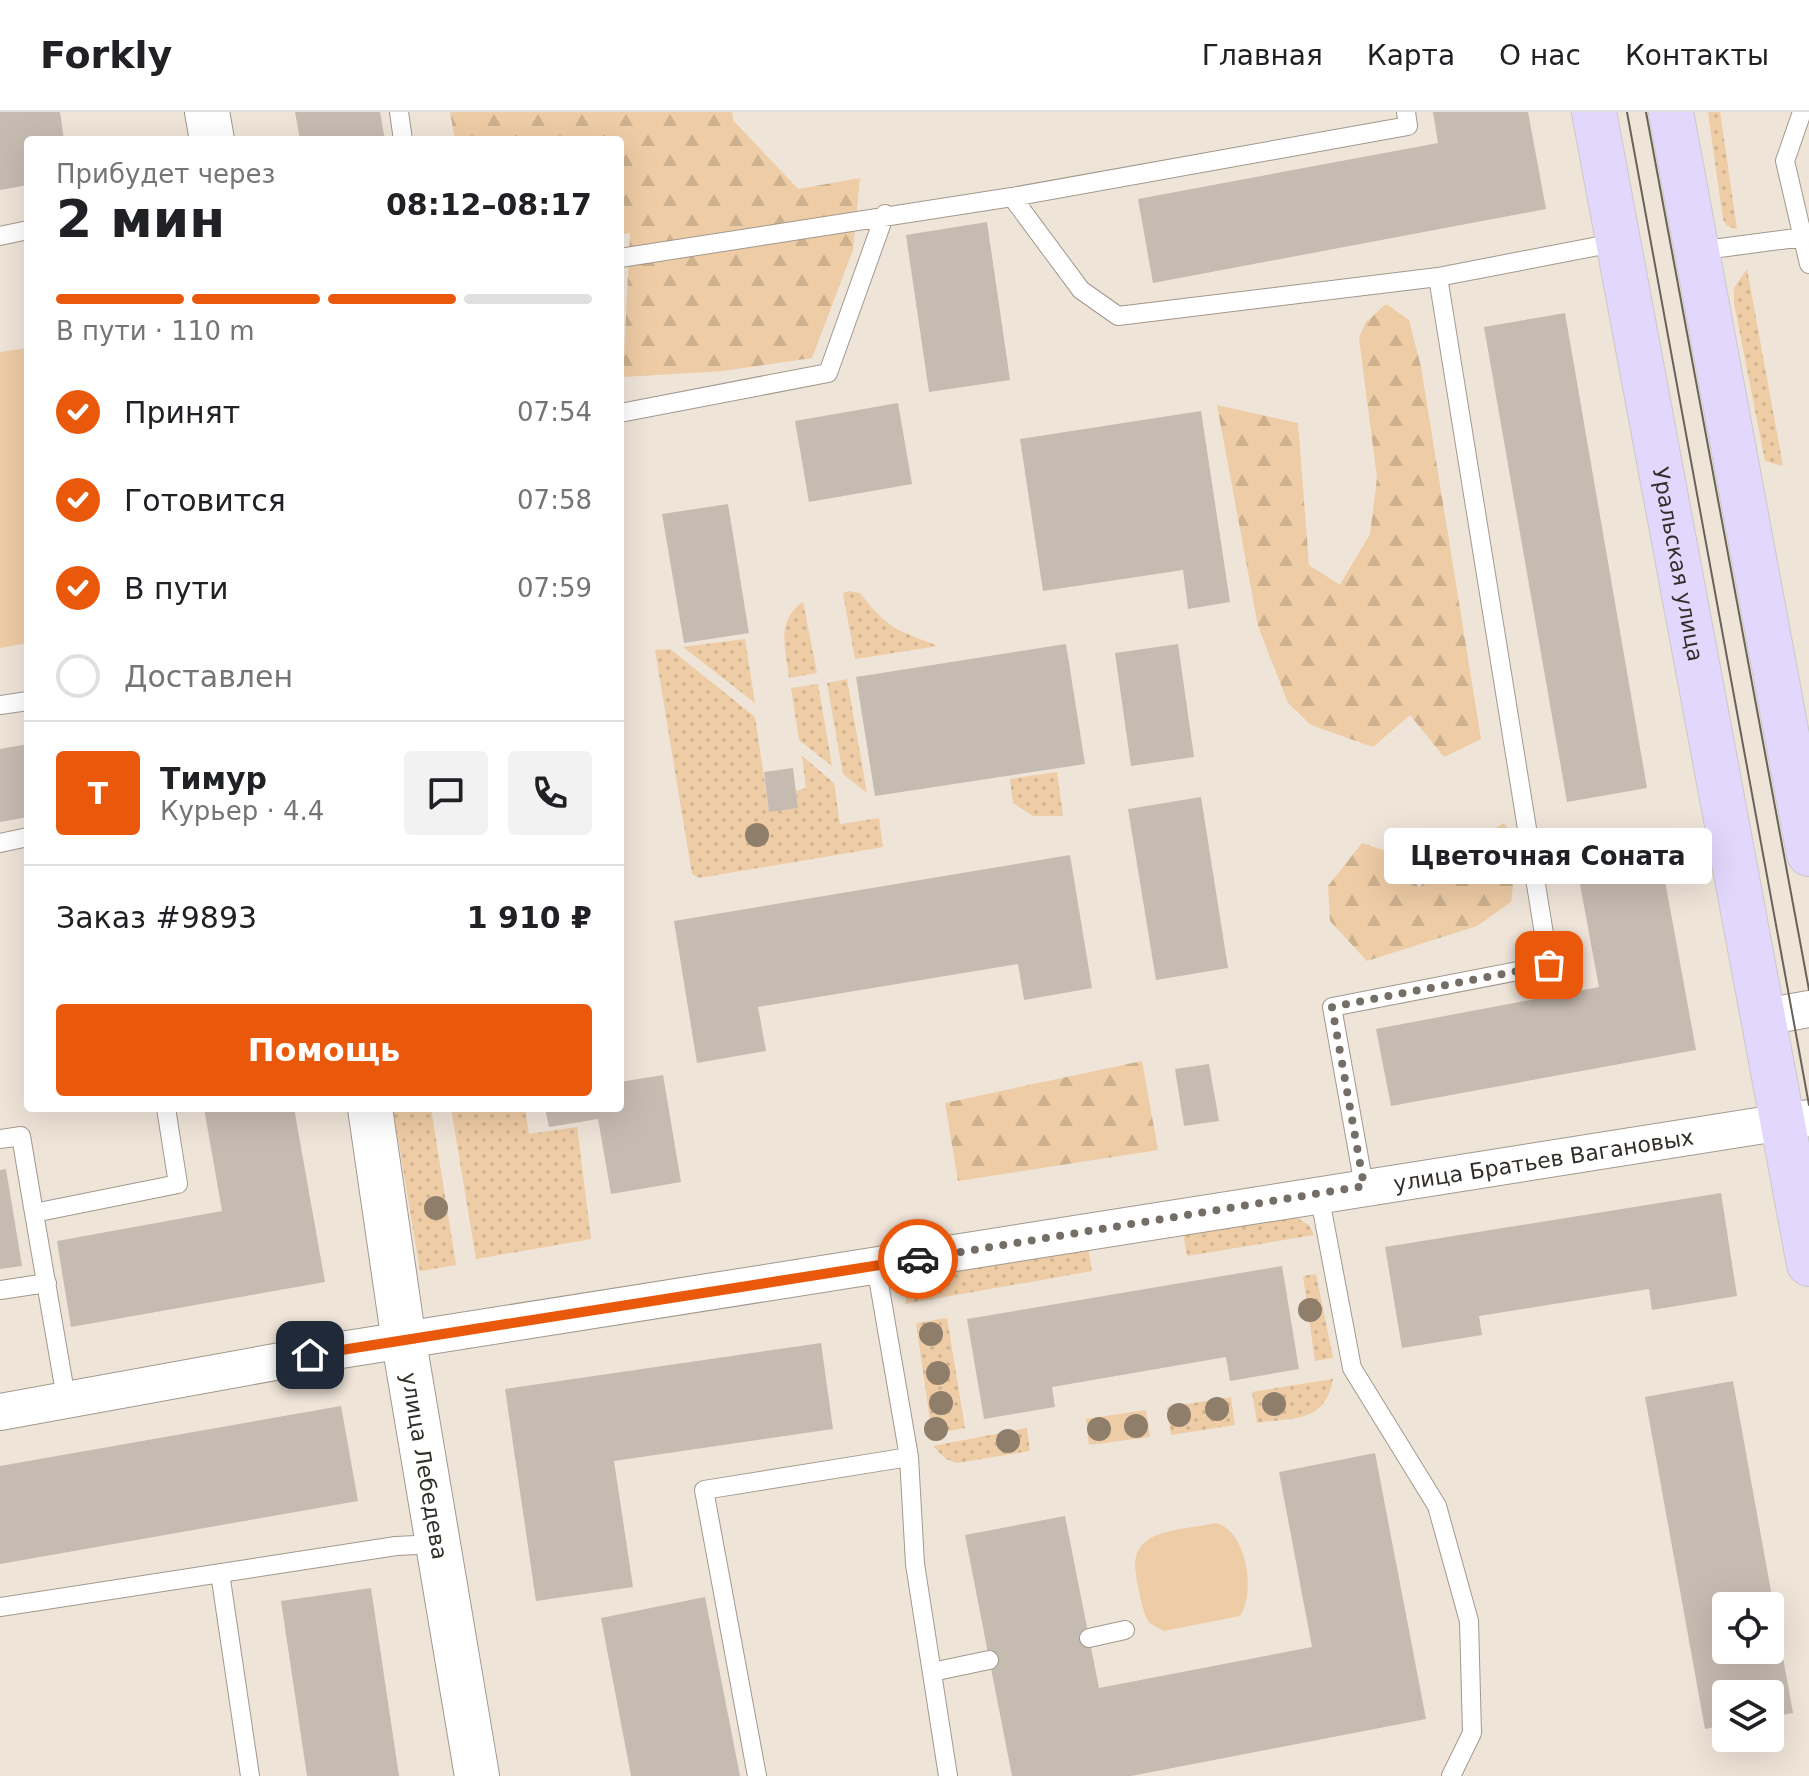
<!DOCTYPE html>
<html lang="ru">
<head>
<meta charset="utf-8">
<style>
  :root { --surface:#fff; --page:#f2f2f2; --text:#202124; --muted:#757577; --line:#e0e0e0; --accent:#ea580c }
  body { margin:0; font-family:"DejaVu Sans",sans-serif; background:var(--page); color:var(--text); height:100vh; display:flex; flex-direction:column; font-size:30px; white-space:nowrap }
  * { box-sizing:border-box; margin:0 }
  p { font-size:26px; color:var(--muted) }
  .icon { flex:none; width:44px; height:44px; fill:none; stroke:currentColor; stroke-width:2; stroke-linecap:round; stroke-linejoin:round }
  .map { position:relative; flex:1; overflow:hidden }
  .drawer { position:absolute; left:24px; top:24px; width:600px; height:976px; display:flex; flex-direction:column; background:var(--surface); border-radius:8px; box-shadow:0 8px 32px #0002 }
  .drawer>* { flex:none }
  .buttons { position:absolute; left:1712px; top:1480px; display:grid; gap:16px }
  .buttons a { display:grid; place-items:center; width:72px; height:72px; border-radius:8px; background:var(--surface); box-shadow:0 8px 32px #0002; font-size:40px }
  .pin { position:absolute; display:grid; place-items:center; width:68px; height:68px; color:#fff; margin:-34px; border-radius:16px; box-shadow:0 4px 12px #0006 }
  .courier { position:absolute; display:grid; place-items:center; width:80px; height:80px; margin:-40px; border:6px solid #ea580c; border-radius:50%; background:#fff; color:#222; box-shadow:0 2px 10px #0007 }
  .bubble { position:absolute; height:56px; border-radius:8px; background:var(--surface); box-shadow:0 8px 32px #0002; font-size:26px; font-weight:700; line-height:56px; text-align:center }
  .overview em { font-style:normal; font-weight:700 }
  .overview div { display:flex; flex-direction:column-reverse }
  .overview { display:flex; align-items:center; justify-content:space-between; height:136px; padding:0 32px }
  h1 { font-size:52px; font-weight:700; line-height:60px }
  .bar { display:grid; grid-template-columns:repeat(4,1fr); gap:12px 8px; align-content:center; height:96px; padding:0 32px }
  .bar i { height:10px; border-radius:6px; background:var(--line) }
  .bar .on { background:var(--accent) }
  .bar p { grid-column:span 4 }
  .line { display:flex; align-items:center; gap:20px; padding:0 32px; border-top:2px solid var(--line) }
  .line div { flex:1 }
  .round { display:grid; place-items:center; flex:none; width:84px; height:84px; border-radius:8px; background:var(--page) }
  ol { padding:0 32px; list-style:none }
  li { display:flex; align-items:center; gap:24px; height:88px }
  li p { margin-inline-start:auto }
  li .icon { padding:8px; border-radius:50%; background:var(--accent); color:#fff; stroke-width:4 }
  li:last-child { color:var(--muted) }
  li i { width:44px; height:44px; border:4px solid var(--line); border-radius:50% }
  .button { display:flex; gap:16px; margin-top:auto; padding:16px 32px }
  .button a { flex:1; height:92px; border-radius:8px; background:var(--accent); color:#fff; font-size:32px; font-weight:700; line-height:92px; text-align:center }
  header { display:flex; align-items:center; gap:48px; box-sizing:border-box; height:112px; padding:0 40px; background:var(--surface); border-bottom:2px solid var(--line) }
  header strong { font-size:38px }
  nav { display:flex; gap:44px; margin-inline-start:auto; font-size:28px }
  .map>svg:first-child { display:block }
  .grass { fill:url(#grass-dots) }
  .forest { fill:url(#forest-firs) }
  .green { fill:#eecca5 }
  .building { fill:#c6bbb0; fill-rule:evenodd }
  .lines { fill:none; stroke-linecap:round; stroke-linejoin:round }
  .service-casing { stroke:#a2988d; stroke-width:20 }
  .minor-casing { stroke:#a2988d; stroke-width:38 }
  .tertiary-casing { stroke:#a2988d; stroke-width:46 }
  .primary-casing { stroke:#cac9c8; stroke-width:46 }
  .service { stroke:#fff; stroke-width:18 }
  .minor { stroke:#fff; stroke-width:36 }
  .tertiary { stroke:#fff; stroke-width:44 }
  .primary { stroke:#e4d7fd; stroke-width:44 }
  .tram { stroke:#68625b; stroke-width:2 }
  .tree { fill:#8e7e6a }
  .done { stroke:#746e67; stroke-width:8; stroke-dasharray:0 14.4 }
  .route { stroke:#ea580c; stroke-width:10 }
  .labels { text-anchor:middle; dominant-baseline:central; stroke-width:6; stroke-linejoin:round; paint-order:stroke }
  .street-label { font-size:22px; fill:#322e2a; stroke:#fff }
</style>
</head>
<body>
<header>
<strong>Forkly</strong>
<nav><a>Главная</a><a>Карта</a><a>О нас</a><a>Контакты</a></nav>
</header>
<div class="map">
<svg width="1809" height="1664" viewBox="0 0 1809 1664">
  <defs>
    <pattern id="grass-dots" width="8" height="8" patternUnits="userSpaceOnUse" patternTransform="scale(2)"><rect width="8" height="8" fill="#eecca5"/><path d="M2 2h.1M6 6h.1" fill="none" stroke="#cdb08e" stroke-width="1.8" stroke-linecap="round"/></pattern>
    <pattern id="forest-firs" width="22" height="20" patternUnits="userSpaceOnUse" patternTransform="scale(2)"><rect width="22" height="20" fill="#eecca5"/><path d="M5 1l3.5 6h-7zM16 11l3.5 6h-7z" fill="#cdb08e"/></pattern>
  </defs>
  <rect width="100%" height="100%" fill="#efe4d8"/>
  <path class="grass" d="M 1708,0 L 1720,0 L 1737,117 L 1727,114 L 1723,107 Z
    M 1747,157 L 1783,354 L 1765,349 L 1734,191 L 1734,176 Z
    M 849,479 L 860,481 C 888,517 896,518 938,534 L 855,547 L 843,481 Z
    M 803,490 L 817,561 L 789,566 C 786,537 775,509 803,490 Z
    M 745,527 L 755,591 L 683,535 Z
    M 670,537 L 755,605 L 769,699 L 798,696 L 796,679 L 806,676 L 802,644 L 834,671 L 840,712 L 879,706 L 883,735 L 699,766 L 692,762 L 655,538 Z
    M 847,567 L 867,681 L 843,662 L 827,571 Z
    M 818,572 L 832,654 L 799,628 L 791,576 Z
    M 1057,660 L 1063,704 L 1033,704 L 1013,691 L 1010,667 Z
    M 393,996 L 431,996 L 456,1153 L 420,1159 Z
    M 451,996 L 525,996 L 529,1022 L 577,1015 L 591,1127 L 476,1147 Z
    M 1295,1105 L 1309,1113 L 1314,1123 L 1187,1144 L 1183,1121 Z
    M 1088,1136 L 1092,1159 L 905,1192 L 910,1166 Z
    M 1316,1162 L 1333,1246 L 1315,1249 L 1303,1164 Z
    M 947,1206 L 965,1316 L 932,1322 L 916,1211 Z
    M 1333,1267 C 1325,1311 1295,1305 1257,1311 L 1252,1280 Z
    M 1231,1285 L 1235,1313 L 1171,1323 L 1167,1295 Z
    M 1027,1316 L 1030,1339 L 957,1351 L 946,1347 L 933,1334 Z"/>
  <path class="forest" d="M 450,0 L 732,0 L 733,8 L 798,77 L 860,66 L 853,138 L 812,246 L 723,259 L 623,265 L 630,121 L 620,122 L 620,28 L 455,28 Z
    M 1386,192 L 1409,208 L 1421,255 L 1481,627 L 1444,645 L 1410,603 L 1373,635 L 1311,613 L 1288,591 L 1258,514 L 1217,293 L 1298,311 L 1309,453 L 1340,473 L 1370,422 L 1377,366 L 1359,226 L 1366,210 Z
    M 1504,711 L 1518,730 L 1511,790 L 1477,814 L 1367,849 L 1330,809 L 1328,774 L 1362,731 L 1386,739 L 1419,775 L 1457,739 Z
    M 1142,949 L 1158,1038 L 958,1069 L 945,991 Z"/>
  <path class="green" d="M 28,236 L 28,531 L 0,536 L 0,240 Z
    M 1146,1298 L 1150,1325 L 1089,1333 L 1086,1307 Z
    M 1216,1411 C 1247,1419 1256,1480 1240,1504 L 1164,1519 L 1149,1511 C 1142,1498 1140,1483 1137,1469 C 1125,1415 1176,1420 1216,1411 Z"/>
  <path class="building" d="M 0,0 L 60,0 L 64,28 L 28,28 L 28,73 L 0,78 Z
    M 295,0 L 380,0 L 385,28 L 300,28 Z
    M 1433,0 L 1528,0 L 1546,97 L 1153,171 L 1138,87 L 1438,31 Z
    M 987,110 L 1010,268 L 929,280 L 906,123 Z
    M 1565,201 L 1647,676 L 1567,690 L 1484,215 Z
    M 898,291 L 912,372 L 809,390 L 795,309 Z
    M 1201,299 L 1230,490 L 1188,497 L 1183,458 L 1043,479 L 1020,327 Z
    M 728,392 L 749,521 L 684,531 L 662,402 Z
    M 1066,532 L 1085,652 L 875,684 L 856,565 Z
    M 1178,532 L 1194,645 L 1131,654 L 1115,541 Z
    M 28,632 L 28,705 L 0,710 L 0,637 Z
    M 793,656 L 798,696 L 769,700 L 764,660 Z
    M 1201,685 L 1228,856 L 1156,868 L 1128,697 Z
    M 1659,736 L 1696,938 L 1391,994 L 1376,917 L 1599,875 L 1576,751 Z
    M 1070,743 L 1092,876 L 1024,888 L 1018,852 L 758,895 L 766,939 L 697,951 L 674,809 Z
    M 1209,952 L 1219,1009 L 1184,1014 L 1175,957 Z
    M 663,963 L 681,1070 L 611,1082 L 598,1007 L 549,1015 L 545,996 L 620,996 L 620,970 Z
    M 204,996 L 294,996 L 325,1170 L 71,1215 L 57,1129 L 222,1099 Z
    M 6,1057 L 22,1154 L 0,1157 L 0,1058 Z
    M 1721,1081 L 1737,1184 L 1652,1198 L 1649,1177 L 1479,1204 L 1482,1223 L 1402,1236 L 1385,1135 Z
    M 1282,1154 L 1299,1257 L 1230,1269 L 1226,1245 L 1052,1275 L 1055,1295 L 984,1307 L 967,1207 Z
    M 821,1231 L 833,1317 L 614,1349 L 633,1475 L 536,1489 L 505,1277 Z
    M 1733,1269 L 1793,1601 L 1770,1605 L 1770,1582 L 1726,1582 L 1726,1613 L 1705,1617 L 1645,1285 ZM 1726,1494 L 1770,1494 L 1770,1538 L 1726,1538 Z
    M 341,1294 L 358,1389 L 0,1452 L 0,1354 Z
    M 1375,1341 L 1426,1607 L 1131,1664 L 1012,1664 L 965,1423 L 1065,1404 L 1099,1576 L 1312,1535 L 1279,1360 Z
    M 371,1476 L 399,1664 L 307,1664 L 281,1489 Z
    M 705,1485 L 740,1664 L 631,1664 L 601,1506 Z"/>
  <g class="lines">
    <defs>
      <path id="service" d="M 399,0 L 403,28
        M 1802,0 L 1785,49 L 1809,152
        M 1012,85 L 1408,14 L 1406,0
        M 0,124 L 28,118
        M 1697,139 L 1803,125
        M 620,146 L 1012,85 L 1081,178 L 1118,204 L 1438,165 L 1619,130
        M 620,301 L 828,261 L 885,102
        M 0,593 L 28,589
        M 0,731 L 28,725
        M 0,1027 L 21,1024 L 34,1101
        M 1364,1074 L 1332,895 L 1549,853 L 1438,165
        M 1319,1082 L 1352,1256 L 1437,1394 L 1469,1509 L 1472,1621 L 1451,1664
        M 876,1154 L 909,1345 L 915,1452 L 948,1664
        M 0,1178 L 47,1171
        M 66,1286 L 34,1101 L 178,1072 L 166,996
        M 220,1461 L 250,1664
        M 0,1495 L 396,1434 L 437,1432
        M 1089,1526 L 1125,1518
        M 932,1560 L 989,1548
        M 757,1664 L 704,1378 L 909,1345"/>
      <g id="minor">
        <path d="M 1764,905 L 1809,897"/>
        <path id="s1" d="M 0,1300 L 341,1238 L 1809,1006"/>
      </g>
      <g id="tertiary">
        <path d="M 207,0 L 212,28"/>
        <path id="s2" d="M 370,996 L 404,1230 L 477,1664"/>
      </g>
      <g id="primary">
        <path id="s3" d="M 1594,0 L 1809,1152"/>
        <path d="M 1671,0 L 1809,742"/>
      </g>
    </defs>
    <use href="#service" class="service-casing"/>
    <use href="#minor" class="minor-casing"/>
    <use href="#tertiary" class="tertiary-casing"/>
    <use href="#primary" class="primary-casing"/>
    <use href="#service" class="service"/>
    <use href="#minor" class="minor"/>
    <use href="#tertiary" class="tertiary"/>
    <use href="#primary" class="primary"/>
    <path class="tram" d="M 1627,0 L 1809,993
      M 1646,0 L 1809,878"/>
  </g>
  <g class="tree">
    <circle cx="757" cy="723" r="12"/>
    <circle cx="436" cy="1096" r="12"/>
    <circle cx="1310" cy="1198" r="12"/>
    <circle cx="931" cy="1222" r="12"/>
    <circle cx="938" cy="1261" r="12"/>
    <circle cx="941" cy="1291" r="12"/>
    <circle cx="1274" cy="1292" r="12"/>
    <circle cx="1217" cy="1297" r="12"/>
    <circle cx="1179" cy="1303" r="12"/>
    <circle cx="1136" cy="1314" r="12"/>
    <circle cx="936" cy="1317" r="12"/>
    <circle cx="1099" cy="1317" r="12"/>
    <circle cx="1008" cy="1329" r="12"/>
  </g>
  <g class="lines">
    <path class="done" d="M 918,1147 L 1364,1074 L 1332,895 L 1549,853"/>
    <path class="route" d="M 310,1243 L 918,1147"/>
  </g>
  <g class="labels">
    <g class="street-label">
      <text stroke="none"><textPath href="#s3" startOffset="460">Уральская улица</textPath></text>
      <text stroke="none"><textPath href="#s1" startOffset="1564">улица Братьев Вагановых</textPath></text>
      <text stroke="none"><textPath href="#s2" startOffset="362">улица Лебедева</textPath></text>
    </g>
  </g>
</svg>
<div class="buttons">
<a><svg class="icon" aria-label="locate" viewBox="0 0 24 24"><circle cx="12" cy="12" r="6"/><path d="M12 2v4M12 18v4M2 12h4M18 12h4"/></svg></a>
<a><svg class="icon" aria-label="layers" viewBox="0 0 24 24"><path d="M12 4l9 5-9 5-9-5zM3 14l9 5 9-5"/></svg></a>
</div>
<div class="pin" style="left:1549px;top:853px;background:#ea580c"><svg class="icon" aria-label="bag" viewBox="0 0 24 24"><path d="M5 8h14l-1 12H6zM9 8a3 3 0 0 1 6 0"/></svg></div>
<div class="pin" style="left:310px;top:1243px;background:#1f2937"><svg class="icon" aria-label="home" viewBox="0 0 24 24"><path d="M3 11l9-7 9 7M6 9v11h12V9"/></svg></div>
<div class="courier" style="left:918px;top:1147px"><svg class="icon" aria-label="car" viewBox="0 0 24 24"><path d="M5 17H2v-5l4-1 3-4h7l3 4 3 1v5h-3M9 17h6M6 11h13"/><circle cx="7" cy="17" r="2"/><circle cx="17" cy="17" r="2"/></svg></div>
<div class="bubble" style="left:1384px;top:716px;width:328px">Цветочная Соната</div>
<section class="drawer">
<div class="overview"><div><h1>2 мин</h1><p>Прибудет через</p></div><em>08:12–08:17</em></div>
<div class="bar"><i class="on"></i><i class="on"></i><i class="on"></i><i></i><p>В пути · 110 m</p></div>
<ol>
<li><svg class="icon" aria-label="check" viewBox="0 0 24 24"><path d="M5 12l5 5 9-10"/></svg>Принят<p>07:54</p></li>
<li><svg class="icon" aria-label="check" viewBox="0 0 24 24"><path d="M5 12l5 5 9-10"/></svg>Готовится<p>07:58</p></li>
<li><svg class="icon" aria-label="check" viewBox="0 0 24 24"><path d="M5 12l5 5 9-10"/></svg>В пути<p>07:59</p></li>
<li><i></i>Доставлен</li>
</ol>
<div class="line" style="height:144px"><b class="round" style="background:var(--accent);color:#fff">Т</b><div><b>Тимур</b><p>Курьер · 4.4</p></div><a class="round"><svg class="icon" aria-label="chat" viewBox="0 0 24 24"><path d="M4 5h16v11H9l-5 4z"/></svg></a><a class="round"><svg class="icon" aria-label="phone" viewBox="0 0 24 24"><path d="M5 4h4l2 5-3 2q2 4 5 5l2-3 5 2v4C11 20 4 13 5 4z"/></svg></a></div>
<div class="line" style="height:104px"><div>Заказ #9893</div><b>1 910 ₽</b></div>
<div class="button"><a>Помощь</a></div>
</section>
</div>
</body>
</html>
